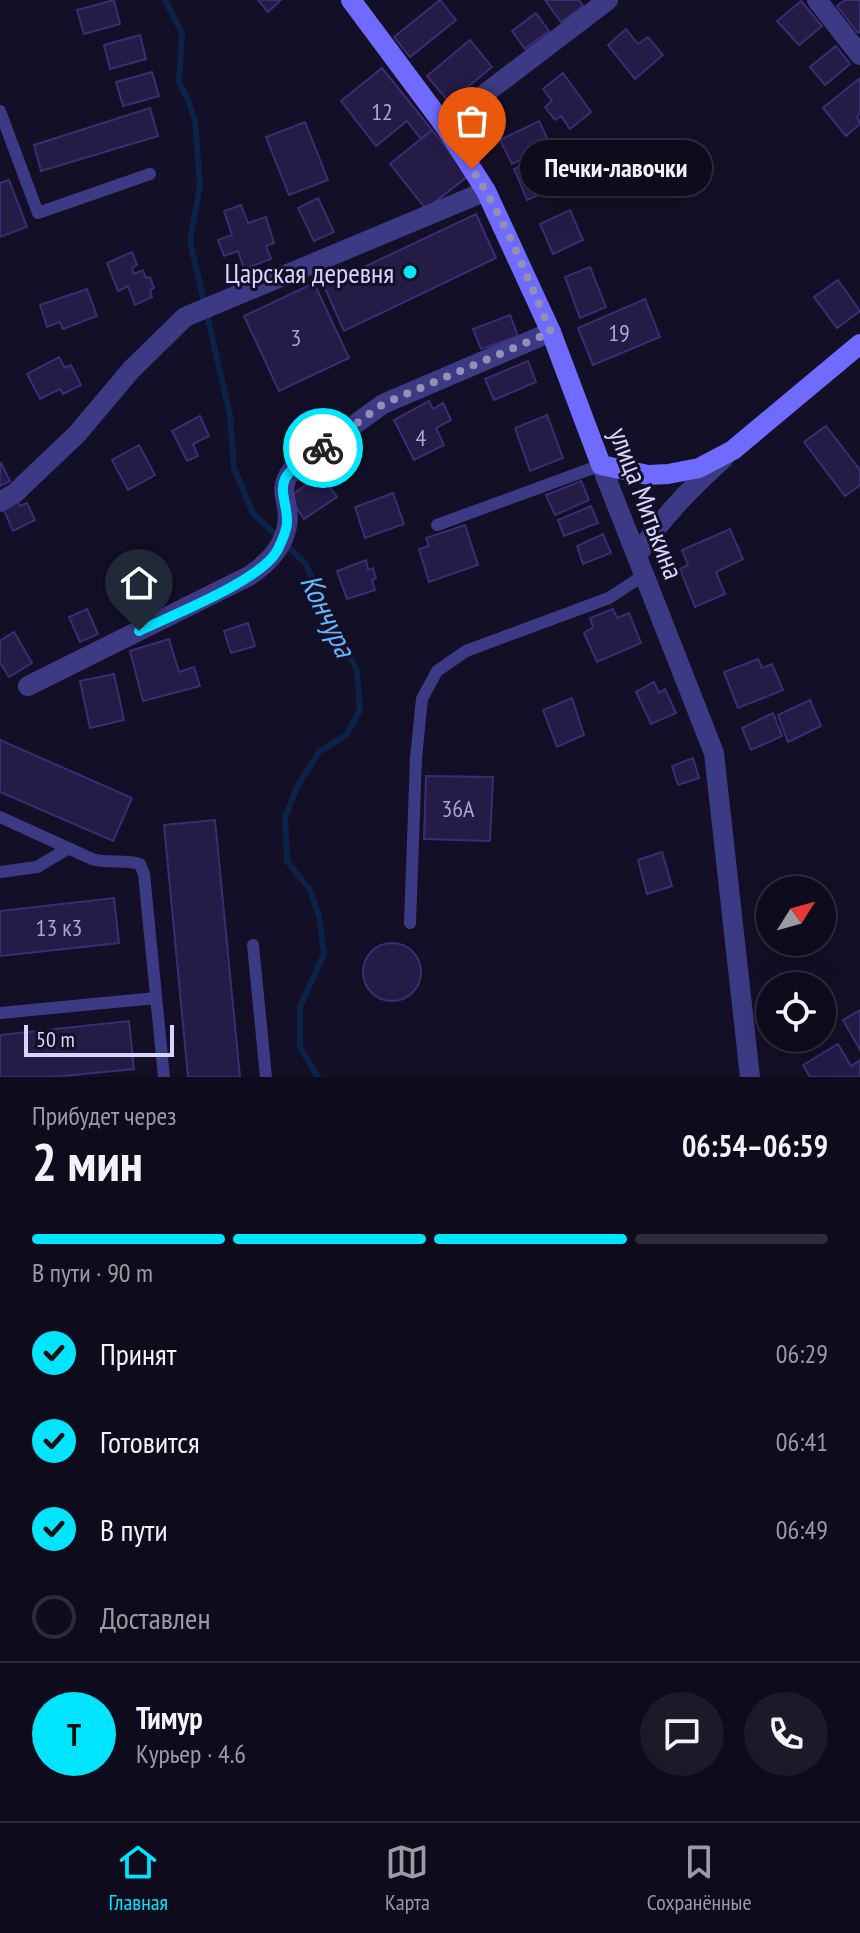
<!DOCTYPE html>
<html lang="ru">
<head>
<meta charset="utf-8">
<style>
  :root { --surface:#0e0b1c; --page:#1c1929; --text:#f1f3f6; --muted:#9b9ba3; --line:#2e2b3b; --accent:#00e5ff }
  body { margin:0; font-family:"PT Sans Narrow",sans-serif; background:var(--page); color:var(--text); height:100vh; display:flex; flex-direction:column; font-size:30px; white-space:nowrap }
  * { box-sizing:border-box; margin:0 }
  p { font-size:26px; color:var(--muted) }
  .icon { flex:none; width:44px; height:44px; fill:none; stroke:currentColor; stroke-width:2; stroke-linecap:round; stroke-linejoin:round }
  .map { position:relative; height:1077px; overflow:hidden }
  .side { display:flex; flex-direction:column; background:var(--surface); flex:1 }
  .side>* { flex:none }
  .needle { width:52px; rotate:53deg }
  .controls { position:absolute; left:756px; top:876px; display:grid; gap:16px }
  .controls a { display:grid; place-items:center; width:80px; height:80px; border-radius:50%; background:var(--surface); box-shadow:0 8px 32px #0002,0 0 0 2px var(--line); font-size:40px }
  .scale { position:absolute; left:24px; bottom:20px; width:150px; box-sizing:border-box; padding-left:8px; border:4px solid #d9d4ff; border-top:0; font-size:22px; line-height:28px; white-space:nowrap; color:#d9d4ff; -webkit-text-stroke:6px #130f26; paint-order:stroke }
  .pin { position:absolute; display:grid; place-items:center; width:68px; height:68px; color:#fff; margin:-82px -34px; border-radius:50% 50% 50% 0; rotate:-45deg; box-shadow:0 0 8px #0007 }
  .pin .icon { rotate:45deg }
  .courier { position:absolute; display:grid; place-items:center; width:80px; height:80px; margin:-40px; border:6px solid #00e5ff; border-radius:50%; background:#fff; color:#222; box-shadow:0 2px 10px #0007 }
  .bubble { position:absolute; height:56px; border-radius:28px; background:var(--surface); box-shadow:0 8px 32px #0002,0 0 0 2px var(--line); font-size:26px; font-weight:700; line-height:56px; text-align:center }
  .summary em { font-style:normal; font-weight:700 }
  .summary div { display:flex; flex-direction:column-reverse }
  .summary { display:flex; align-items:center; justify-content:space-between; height:136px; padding:0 32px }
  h1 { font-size:52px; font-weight:700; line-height:60px }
  .bar { display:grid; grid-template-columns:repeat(4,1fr); gap:12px 8px; align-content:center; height:96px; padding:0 32px }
  .bar i { height:10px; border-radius:6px; background:var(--line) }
  .bar .selected { background:var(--accent) }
  .bar p { grid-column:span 4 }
  .line { display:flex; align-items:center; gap:20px; padding:0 32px; border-top:2px solid var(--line) }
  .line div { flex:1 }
  .round { display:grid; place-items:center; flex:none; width:84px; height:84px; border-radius:42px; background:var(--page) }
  ol { padding:0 32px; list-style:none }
  li { display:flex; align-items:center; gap:24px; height:88px }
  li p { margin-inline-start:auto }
  li .icon { padding:8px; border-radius:50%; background:var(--accent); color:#111; stroke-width:4 }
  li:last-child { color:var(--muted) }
  li i { width:44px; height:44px; border:4px solid var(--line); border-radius:50% }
  .menu { display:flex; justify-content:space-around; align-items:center; height:112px; border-top:2px solid var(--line); background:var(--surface); font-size:22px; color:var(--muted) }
  .menu a { display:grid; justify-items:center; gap:4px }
  .menu .selected { color:var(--accent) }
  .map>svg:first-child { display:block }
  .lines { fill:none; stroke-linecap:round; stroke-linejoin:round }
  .stream { stroke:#0c2248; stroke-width:6 }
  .building { fill:#241b47; stroke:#3b2d73; stroke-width:2 }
  .lane { stroke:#3d3a85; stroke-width:12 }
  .street { stroke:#3d3a85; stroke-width:20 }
  .secondary { stroke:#6f6bff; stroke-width:20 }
  .done { stroke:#948fb3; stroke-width:8; stroke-dasharray:0 14.4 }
  .route { stroke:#00e5ff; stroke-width:10 }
  .poi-dot { fill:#00e5ff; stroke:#130f26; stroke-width:3 }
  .labels { text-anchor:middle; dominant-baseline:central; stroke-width:6; stroke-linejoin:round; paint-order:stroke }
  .number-label { font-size:24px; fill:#aca6d1 }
  .poi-label { font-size:28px; fill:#d9d4ff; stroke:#130f26; text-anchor:end }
  .street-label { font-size:28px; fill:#d9d4ff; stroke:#130f26 }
  .water-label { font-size:30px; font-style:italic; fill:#62b6ff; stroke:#130f26 }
</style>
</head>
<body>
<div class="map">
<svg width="860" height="1077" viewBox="0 0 860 1077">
  <rect width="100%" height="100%" fill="#130f26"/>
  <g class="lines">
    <path class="stream" d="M 165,0 L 182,33 L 179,83 L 189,101 L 195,122 L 200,185 L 190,241 L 230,415 L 234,468 L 253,513 L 305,563 L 357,671 L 360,710 L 346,735 L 319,752 L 298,785 L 285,817 L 287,861 L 310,890 L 319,916 L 324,954 L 300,1007 L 300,1047 L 318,1077"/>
  </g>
  <path class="building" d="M 114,0 L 120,24 L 84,34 L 77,10 Z
    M 258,0 L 281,0 L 268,12 Z
    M 440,0 L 456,20 L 410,57 L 394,37 Z
    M 545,0 L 579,0 L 583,6 L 561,22 Z
    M 845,0 L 860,0 L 860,32 L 858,33 L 837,6 Z
    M 801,1 L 822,26 L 799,45 L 777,21 Z
    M 536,13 L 549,31 L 525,49 L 512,31 Z
    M 626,29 L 638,44 L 648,37 L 663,55 L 635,79 L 608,45 Z
    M 140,35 L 146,59 L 110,69 L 104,45 Z
    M 470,40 L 492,67 L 449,102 L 427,76 Z
    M 836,46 L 850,64 L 825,85 L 810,67 Z
    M 382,68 L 432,130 L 421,139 L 407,121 L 376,146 L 341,101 Z
    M 152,72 L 159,96 L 123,106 L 116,82 Z
    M 563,73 L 591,112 L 570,129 L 561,116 L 555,120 L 545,107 L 552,101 L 543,89 Z
    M 860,78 L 860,113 L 857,116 L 860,124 L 846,136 L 823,108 Z
    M 150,108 L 158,136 L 41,171 L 34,145 Z
    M 539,121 L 550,144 L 512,164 L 500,140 Z
    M 305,122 L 328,180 L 289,195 L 266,137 Z
    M 432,130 L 468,176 L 426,209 L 390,164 Z
    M 548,154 L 560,186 L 527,200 L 514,169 Z
    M 9,180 L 27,227 L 0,237 L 0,183 Z
    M 318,198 L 334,232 L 314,241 L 298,208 Z
    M 241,205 L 248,223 L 266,217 L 274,243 L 266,246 L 271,259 L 244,269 L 238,251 L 224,256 L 218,240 L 232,235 L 224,211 Z
    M 570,210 L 583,240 L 553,254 L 540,224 Z
    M 476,214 L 496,258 L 344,331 L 324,286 Z
    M 132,252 L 137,265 L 132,268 L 134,274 L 143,270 L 146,278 L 150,277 L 154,288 L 150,290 L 152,297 L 135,305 L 128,286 L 118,291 L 107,263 Z
    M 590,267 L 606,307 L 580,318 L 565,277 Z
    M 838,280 L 860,311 L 837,328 L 814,297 Z
    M 314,283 L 349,358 L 279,391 L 244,316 Z
    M 87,289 L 97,316 L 63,329 L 60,322 L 47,327 L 40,305 Z
    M 645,299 L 660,337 L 593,365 L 578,328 Z
    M 510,315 L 518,336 L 481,349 L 473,329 Z
    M 59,357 L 65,368 L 71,365 L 81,385 L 63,394 L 60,389 L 40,399 L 27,374 Z
    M 528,361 L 536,382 L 494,400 L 485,379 Z
    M 429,401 L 433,409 L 443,403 L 451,420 L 436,428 L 444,445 L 414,460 L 394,420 Z
    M 547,415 L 563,458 L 530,471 L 515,428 Z
    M 200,416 L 209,436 L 193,444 L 198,456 L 187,461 L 172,431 Z
    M 826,426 L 860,470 L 860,485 L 845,496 L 804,442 Z
    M 346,443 L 357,458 L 335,472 L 325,457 Z
    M 139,445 L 155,475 L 128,490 L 112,460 Z
    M 1,463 L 10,481 L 0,486 L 0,464 Z
    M 321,474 L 337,497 L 304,519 L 289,497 Z
    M 581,481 L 589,500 L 555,515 L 546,495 Z
    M 393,493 L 404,524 L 365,538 L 355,507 Z
    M 17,500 L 20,506 L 27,503 L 35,520 L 13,531 L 3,508 Z
    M 591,506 L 598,523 L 564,536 L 558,520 Z
    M 465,525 L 478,565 L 429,582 L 419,549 L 429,546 L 426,538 Z
    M 730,529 L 743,559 L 716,572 L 725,594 L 695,607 L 680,569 L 688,565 L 682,550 Z
    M 603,534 L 611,553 L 583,564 L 577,546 Z
    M 366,560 L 368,570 L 373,568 L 376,578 L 372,580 L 375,590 L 347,599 L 337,571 Z
    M 87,609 L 98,634 L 80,642 L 69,617 Z
    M 613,609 L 617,618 L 629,613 L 641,643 L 597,662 L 584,633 L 593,627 L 590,618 Z
    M 248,623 L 255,646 L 231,653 L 224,631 Z
    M 14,632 L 32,663 L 9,677 L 0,663 L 0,641 Z
    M 169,639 L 179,672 L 194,667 L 200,686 L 143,701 L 130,651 Z
    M 758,659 L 762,668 L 772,664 L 783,690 L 738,708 L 724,672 Z
    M 114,674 L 124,720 L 90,728 L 80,681 Z
    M 654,682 L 659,693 L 665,689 L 676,713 L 651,724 L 636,692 Z
    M 572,698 L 584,735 L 557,747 L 543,710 Z
    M 810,700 L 821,726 L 788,742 L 778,715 Z
    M 773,713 L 782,736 L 751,750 L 742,728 Z
    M 0,740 L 132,798 L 113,841 L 0,792 Z
    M 693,758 L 699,778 L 678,785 L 672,766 Z
    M 426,776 L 493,777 L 490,841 L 424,839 Z
    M 215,820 L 240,1077 L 188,1077 L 164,825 Z
    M 662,852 L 672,886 L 647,894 L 638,860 Z
    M 114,898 L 119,943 L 0,956 L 0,911 Z
    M363 972a29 29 0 1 1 58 0a29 29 0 1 1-58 0Z
    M 860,1010 L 860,1050 L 843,1020 Z
    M 129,1021 L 134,1069 L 53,1077 L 0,1077 L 0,1035 Z
    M 838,1044 L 851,1066 L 860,1060 L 860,1077 L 810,1077 L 803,1065 Z"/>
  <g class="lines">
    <path class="lane" d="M 0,111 L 38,213 L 150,174
      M 437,525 L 601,465
      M 0,817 L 92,859 C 108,864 124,859 140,864 L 144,874 L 164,1077
      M 0,872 L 37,867 L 69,848
      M 410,923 L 416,758 L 422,699 L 437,671 L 466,651 L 609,598 L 644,575
      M 253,945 L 266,1077
      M 0,1013 L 156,998"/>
    <path class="street" d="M 817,0 L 860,55
      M 444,125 L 608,0
      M 601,465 L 714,753 L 750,1077
      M 0,502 L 15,493 L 77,434 L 131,370 L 185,317 L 486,191
      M 637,556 C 661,518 691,488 724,458
      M 28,686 L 249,576 C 267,564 283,548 287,526 C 292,502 275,493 292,470 L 383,404 L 551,332"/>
    <path class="secondary" d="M 351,0 L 444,125 L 486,191 L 551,332 L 601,465 L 648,475 L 668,474 L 699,468 L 733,450 L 860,344"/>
  </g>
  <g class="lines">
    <path class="done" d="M 323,448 L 383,404 L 551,332 C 527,277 505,219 472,169"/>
    <path class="route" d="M 139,631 C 172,615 260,581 277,551 C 281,543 287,531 287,522 C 288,508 279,491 285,479 C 292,465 311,456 323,448"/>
  </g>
  <circle class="poi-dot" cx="410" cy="272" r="8"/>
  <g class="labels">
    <g class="number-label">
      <text x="382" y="111">12</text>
      <text x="619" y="332">19</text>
      <text x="296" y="337">3</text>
      <text x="421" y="437">4</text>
      <text x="458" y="808">36А</text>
      <text x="59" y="927">13 к3</text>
    </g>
    <g class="poi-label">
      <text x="394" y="272">Царская деревня</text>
    </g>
    <g class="street-label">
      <text transform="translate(647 503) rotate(69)">улица Митькина</text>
    </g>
    <g class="water-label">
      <text transform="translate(329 615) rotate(64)">Кончура</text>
    </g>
  </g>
</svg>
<div class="controls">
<a><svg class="needle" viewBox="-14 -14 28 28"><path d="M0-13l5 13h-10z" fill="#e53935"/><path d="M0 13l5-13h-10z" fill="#9b9ba3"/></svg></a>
<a><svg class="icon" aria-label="locate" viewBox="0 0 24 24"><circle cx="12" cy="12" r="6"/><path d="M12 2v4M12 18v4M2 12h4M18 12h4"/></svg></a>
</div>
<div class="scale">50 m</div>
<div class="pin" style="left:472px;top:169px;background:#ea580c"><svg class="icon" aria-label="bag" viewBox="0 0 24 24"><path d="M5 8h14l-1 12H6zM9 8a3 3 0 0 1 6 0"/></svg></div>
<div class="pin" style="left:139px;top:631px;background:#1f2937"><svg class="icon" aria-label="home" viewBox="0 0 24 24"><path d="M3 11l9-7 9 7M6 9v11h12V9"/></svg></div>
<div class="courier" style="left:323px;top:448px"><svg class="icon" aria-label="bike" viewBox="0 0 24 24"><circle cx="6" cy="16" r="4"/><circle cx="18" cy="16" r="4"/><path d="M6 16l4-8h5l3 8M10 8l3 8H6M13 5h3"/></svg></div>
<div class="bubble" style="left:520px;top:140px;width:192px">Печки-лавочки</div>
</div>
<section class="side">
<div class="summary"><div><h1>2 мин</h1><p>Прибудет через</p></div><em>06:54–06:59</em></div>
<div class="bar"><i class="selected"></i><i class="selected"></i><i class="selected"></i><i></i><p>В пути · 90 m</p></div>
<ol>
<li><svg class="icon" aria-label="check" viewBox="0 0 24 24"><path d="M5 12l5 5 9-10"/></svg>Принят<p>06:29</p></li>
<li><svg class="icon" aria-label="check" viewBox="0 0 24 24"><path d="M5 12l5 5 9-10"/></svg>Готовится<p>06:41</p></li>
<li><svg class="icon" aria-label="check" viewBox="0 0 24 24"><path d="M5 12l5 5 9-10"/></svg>В пути<p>06:49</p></li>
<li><i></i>Доставлен</li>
</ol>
<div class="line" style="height:144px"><b class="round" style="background:var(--accent);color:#111">Т</b><div><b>Тимур</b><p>Курьер · 4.6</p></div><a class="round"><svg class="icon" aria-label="chat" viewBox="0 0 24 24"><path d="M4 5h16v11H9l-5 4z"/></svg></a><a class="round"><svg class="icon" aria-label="phone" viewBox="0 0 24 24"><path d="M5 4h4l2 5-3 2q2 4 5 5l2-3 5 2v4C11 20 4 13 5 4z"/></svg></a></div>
</section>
<nav class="menu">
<a class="selected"><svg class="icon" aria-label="home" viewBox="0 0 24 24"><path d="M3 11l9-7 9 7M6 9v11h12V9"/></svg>Главная</a>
<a><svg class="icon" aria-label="map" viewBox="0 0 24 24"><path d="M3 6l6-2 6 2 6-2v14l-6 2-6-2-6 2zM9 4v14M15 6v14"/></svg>Карта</a>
<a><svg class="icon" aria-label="saved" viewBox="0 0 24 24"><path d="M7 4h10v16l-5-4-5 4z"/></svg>Сохранённые</a>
</nav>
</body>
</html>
